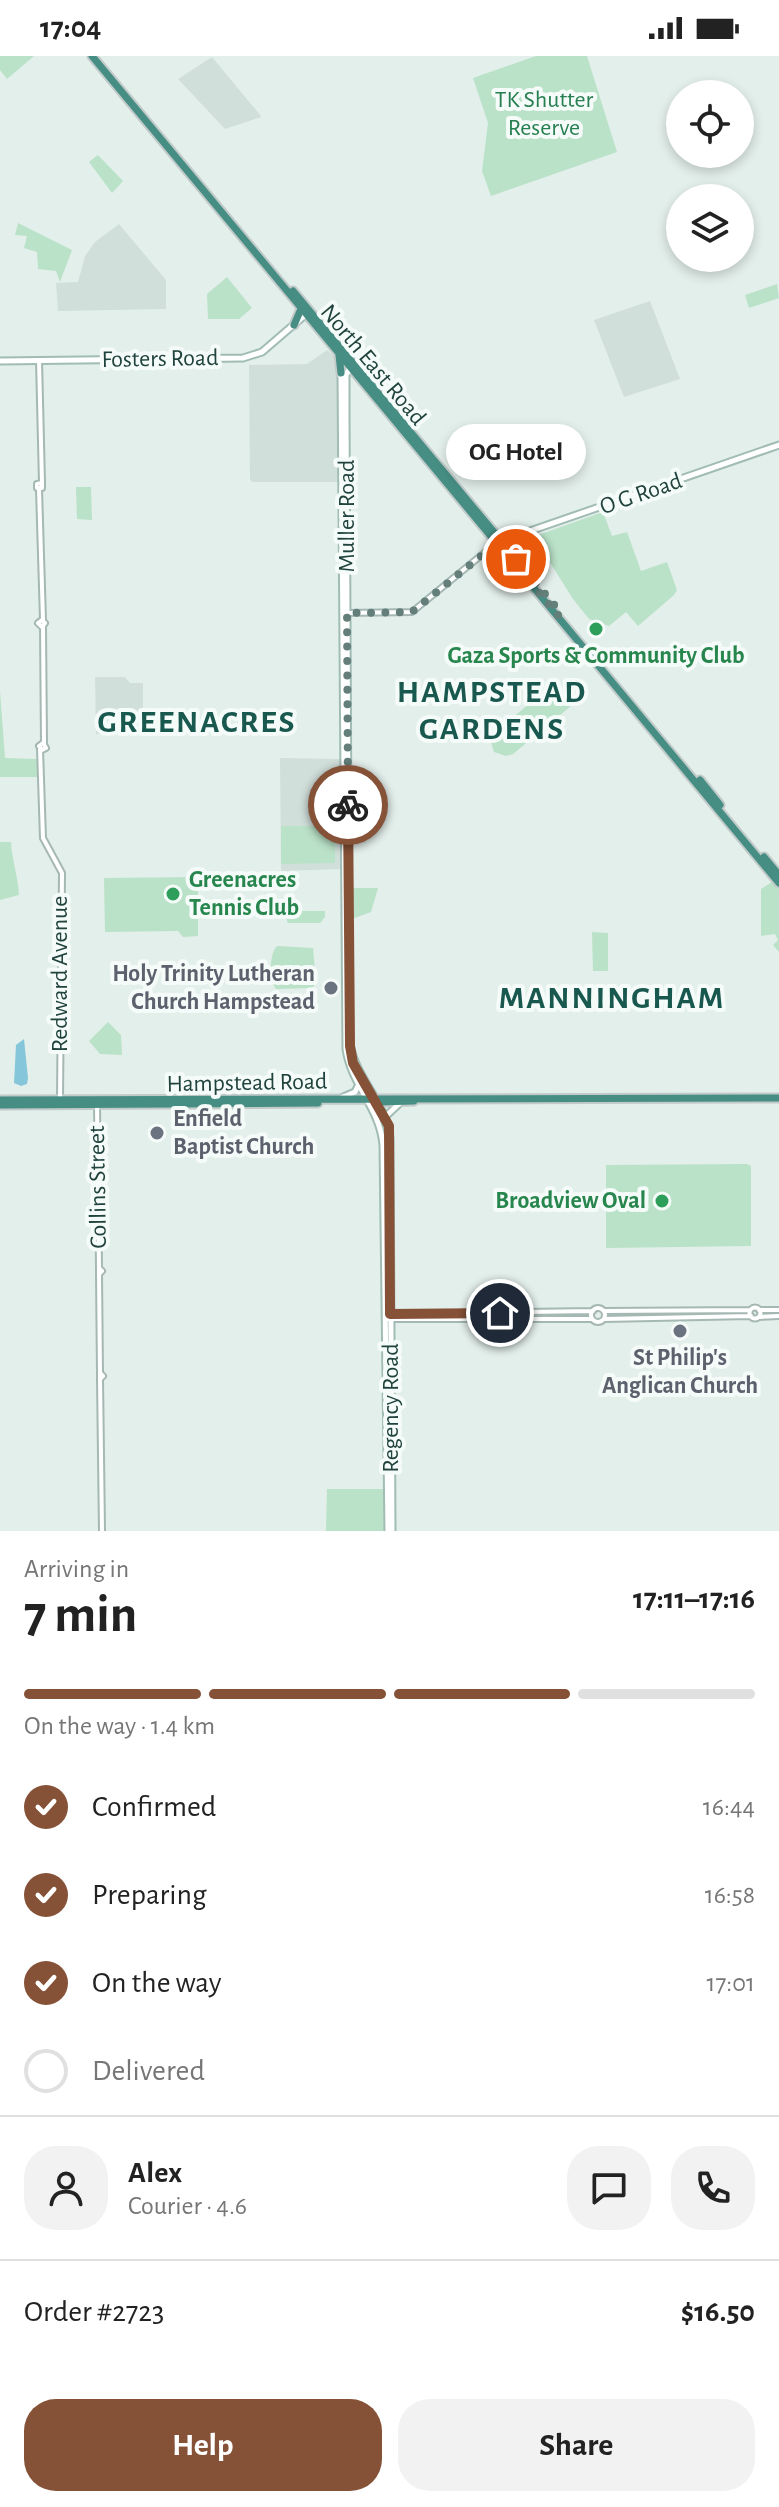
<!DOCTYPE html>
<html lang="en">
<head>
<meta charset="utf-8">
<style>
  :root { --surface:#fff; --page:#f2f2f2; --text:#222; --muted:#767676; --line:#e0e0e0; --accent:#855137 }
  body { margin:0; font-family:"Alegreya Sans",sans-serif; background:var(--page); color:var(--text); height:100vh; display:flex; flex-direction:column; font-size:30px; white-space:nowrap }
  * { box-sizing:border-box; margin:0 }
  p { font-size:26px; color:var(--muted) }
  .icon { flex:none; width:44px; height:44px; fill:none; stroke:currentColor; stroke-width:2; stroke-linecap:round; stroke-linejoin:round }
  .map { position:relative; height:1475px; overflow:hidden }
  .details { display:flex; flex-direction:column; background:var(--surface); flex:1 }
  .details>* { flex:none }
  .controls { position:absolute; left:666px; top:24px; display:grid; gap:16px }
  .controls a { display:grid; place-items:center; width:88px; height:88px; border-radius:50%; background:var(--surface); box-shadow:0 4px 12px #0003; font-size:40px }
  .pin { position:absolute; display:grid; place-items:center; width:68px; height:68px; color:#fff; margin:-34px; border:4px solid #fff; border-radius:50%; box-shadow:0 2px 8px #0007 }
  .courier { position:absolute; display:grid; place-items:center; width:80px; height:80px; margin:-40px; border:6px solid #855137; border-radius:50%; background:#fff; color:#222; box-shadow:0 2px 10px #0007 }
  .bubble { position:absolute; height:56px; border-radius:28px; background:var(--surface); box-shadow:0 4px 12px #0003; font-size:26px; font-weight:700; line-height:56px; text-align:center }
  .head em { font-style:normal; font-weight:700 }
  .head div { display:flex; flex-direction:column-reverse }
  .head { display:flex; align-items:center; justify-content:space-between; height:136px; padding:0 24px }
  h1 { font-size:52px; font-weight:700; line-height:60px }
  .bar { display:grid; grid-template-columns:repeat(4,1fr); gap:12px 8px; align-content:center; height:96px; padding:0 24px }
  .bar i { height:10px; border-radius:6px; background:var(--line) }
  .bar .active { background:var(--accent) }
  .bar p { grid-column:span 4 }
  .line { display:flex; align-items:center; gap:20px; padding:0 24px; border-top:2px solid var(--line) }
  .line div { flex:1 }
  .round { display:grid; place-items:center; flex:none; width:84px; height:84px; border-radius:32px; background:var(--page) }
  ol { padding:0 24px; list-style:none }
  li { display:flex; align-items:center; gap:24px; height:88px }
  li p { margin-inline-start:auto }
  li .icon { padding:8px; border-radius:50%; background:var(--accent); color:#fff; stroke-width:4 }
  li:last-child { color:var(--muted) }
  li i { width:44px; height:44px; border:4px solid var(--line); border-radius:50% }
  .action { display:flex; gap:16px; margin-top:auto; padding:16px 24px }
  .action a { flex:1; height:92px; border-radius:32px; background:var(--accent); color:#fff; font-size:32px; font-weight:700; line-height:92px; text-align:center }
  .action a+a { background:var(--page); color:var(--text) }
  .status { display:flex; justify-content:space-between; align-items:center; height:56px; padding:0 40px; background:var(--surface); direction:ltr }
  .status svg { height:22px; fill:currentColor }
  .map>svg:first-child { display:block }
  .built { fill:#d1dfda }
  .green { fill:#bae2c8 }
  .water { fill:#85c6da }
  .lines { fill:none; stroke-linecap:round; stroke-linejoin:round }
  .tertiary-casing { stroke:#a5b8b3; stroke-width:8 }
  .secondary-casing { stroke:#a0bcb5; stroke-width:9 }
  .trunk-casing { stroke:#c1cac9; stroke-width:11 }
  .tertiary { stroke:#fff; stroke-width:4 }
  .secondary { stroke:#fff; stroke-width:5 }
  .trunk { stroke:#468e84; stroke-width:7 }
  .done { stroke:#647f7a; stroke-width:8; stroke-dasharray:0 14.4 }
  .route { stroke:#855137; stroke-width:10 }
  .leisure-dot { fill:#2e9e5b; stroke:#f5fbf8; stroke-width:3 }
  .worship-dot { fill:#6b7280; stroke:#f5fbf8; stroke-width:3 }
  .labels { text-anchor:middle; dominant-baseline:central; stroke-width:8; stroke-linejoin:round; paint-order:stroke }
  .park-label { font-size:24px; fill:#257f50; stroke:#f5fbf8 }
  .street-label { font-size:24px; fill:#20433d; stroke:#f5fbf8 }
  .leisure-label { font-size:24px; font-weight:bold; fill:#27864d; stroke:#f5fbf8 }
  .worship-label { font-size:24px; font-weight:bold; fill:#5b616d; stroke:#f5fbf8; text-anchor:end }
  .district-label { font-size:32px; font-weight:bold; letter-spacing:2px; fill:#19584e; stroke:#f5fbf8 }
</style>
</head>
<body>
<div class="status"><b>17:04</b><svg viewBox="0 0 49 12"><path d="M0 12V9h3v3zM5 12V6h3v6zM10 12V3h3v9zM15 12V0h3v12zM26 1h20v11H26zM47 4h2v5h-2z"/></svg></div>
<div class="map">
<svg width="779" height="1475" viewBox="0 0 779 1475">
  <rect width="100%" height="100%" fill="#e3efeb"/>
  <path class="built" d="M 212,1 L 261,60 L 261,61 L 225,73 L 178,23 Z
    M 119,168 L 166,224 L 166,253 L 58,255 L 56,227 L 78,226 L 85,200 L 95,186 Z
    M 650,245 L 680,323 L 624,341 L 594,264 Z
    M 327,294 L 338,303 L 340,426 L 253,426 L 250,424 L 249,309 L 307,308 Z
    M 95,621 L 125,621 L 130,627 L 143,627 L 143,677 L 96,678 Z
    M 280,702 L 340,703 L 341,813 L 281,815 Z"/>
  <path class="green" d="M 0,0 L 34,0 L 7,23 L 0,14 Z
    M 536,0 L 587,0 L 617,96 L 491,140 L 482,115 L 488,67 L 473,22 Z
    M 98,99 L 123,125 L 112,137 L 89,106 Z
    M 18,167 L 72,194 L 60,226 L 56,215 L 38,213 L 37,196 L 24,192 L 27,180 L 15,179 Z
    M 227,221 L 252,252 L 239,263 L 208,263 L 207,238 Z
    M 777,228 L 779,242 L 749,252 L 745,239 Z
    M 76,431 L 91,431 L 92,464 L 77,463 Z
    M 603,456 L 612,480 L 627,476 L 641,515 L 667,506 L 677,534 L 674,539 L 638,570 L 626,556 L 609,570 L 589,563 L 573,543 L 544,497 L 538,479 Z
    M 553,628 L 571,650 L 513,698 L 506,700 L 494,696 L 491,686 L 495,676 Z
    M 0,635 L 5,702 L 37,703 L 37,721 L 0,721 Z
    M 281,770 L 335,770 L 335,807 L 281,808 Z
    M 0,786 L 11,786 C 12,804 18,820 19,839 L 0,844 Z
    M 198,821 L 198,880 L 183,881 L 178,875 L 105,876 L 104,822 Z
    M 772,826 L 779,832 L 779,896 L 773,889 L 778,884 L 775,878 L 761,880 L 761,833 Z
    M 349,832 L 378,832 L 371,856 L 349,864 Z
    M 283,855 L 325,855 L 325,861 L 320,867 L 288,867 Z
    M 592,876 L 608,877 L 608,915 L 593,915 Z
    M 277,890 L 313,892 L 316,926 L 313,932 L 276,933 C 269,923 269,898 277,890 Z
    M 108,966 L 121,979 L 122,999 L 100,998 L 89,985 Z
    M 747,1108 L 751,1110 L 751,1190 L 606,1192 L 606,1109 Z
    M 327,1433 L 386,1433 L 386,1475 L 326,1475 Z"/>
  <path class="water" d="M 24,983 L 28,1022 L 27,1028 L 21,1030 L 14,1027 L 16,989 Z"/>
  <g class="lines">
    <defs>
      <path id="tertiary" d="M 39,304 L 42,427
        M 42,427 L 42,432 L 37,432 L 37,428 Z
        M 39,433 L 43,564
        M 345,557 L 412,556 L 495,488
        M 42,564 L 45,567 L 42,571 L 38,567 Z
        M 43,570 L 44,688
        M 43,687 L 46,692 L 42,694 L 39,690 Z
        M 40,693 L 43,782 L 62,817 L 60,1044
        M 97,1049 L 99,1212 L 102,1215 L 99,1218 L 99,1212
        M 99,1218 L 100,1317 L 103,1320 L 100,1323 L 100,1317
        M749.5 1257a5.5 5.5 0 1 1 11 0a5.5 5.5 0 1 1-11 0Z
        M591 1259a7 7 0 1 1 14 0a7 7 0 1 1-14 0Z
        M 759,1254 L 779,1254
        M 604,1255 L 750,1254
        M 391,1258 L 593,1255
        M 759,1261 L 779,1260
        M 387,1263 L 592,1263
        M 604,1263 L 751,1260
        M 100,1323 L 102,1475"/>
      <path id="secondary" d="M 0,305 L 243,302 L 262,296 L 305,259
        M 350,312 L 346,319 L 346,358 L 349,979 C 351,1020 386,1043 390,1082 L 392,1475
        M 341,317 L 346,993 C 351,1029 380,1052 383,1089 L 388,1475
        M 501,485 L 779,389
        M 341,1042 L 355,1036 L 359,1028
        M 386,1060 L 401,1046"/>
      <path id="trunk" d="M 92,0 L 779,827
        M 293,235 L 498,481
        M 294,269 L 301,253
        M 339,299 L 341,317
        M 700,724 L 720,749
        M 764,801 L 779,819
        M 0,1044 L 779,1042
        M 378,1046 L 414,1045
        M 0,1049 L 318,1047"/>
    </defs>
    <use href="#tertiary" class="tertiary-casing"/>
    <use href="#secondary" class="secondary-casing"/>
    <use href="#trunk" class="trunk-casing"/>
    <use href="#tertiary" class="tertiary"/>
    <use href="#secondary" class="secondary"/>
    <use href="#trunk" class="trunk"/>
  </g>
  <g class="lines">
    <path class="done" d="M 348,749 L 347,557 L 412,556 L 497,487 L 558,559 L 561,557 L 516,503"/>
    <path class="route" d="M 348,749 L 350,990 L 353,1007 L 389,1070 L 390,1258 L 500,1257"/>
  </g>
  <g class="leisure-dot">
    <circle cx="596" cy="573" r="8"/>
    <circle cx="173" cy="838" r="8"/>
    <circle cx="662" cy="1145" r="8"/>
  </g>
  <g class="worship-dot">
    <circle cx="331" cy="932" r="8"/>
    <circle cx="157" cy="1077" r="8"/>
    <circle cx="680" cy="1275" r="8"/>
  </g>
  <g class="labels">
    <g class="park-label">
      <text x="544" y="44">TK Shutter<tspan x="544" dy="28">Reserve</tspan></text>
    </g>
    <g class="street-label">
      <text transform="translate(160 303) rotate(-1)">Fosters Road</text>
      <text transform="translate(373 309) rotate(50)">North East Road</text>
      <text transform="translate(641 438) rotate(-19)">O G Road</text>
      <text transform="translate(347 460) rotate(-90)">Muller Road</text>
      <text transform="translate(60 918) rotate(-90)">Redward Avenue</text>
      <text transform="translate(247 1027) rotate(-1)">Hampstead Road</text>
      <text transform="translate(98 1131) rotate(-91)">Collins Street</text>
      <text transform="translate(391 1352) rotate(-90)">Regency Road</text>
    </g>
    <g class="leisure-label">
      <text x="596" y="600">Gaza Sports &amp; Community Club</text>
      <text x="189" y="824" text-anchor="start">Greenacres<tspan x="189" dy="28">Tennis Club</tspan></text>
      <text x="646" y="1145" text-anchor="end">Broadview Oval</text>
    </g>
    <g class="worship-label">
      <text x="315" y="918">Holy Trinity Lutheran<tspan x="315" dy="28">Church Hampstead</tspan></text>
      <text x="173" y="1063" text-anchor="start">Enfield<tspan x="173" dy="28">Baptist Church</tspan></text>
      <text x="680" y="1302" text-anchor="middle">St Philip's<tspan x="680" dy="28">Anglican Church</tspan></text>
    </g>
    <g class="district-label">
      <text x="492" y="636">HAMPSTEAD<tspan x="492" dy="37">GARDENS</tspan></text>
      <text x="197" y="666">GREENACRES</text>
      <text x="612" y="942">MANNINGHAM</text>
    </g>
  </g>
</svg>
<div class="controls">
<a><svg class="icon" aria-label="locate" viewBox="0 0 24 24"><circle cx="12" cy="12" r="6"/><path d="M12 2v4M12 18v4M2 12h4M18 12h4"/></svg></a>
<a><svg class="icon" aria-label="layers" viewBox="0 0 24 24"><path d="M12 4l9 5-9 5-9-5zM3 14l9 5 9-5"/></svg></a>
</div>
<div class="pin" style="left:516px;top:503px;background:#ea580c"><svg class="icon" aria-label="bag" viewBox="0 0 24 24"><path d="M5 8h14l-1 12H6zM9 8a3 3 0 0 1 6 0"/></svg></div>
<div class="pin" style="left:500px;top:1257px;background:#1f2937"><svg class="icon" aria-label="home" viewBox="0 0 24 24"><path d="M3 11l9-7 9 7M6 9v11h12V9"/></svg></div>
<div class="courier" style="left:348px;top:749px"><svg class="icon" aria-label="bike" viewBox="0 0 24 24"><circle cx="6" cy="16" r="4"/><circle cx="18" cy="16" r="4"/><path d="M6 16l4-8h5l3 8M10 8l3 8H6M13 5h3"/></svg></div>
<div class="bubble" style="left:446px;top:368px;width:140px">OG Hotel</div>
</div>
<section class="details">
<div class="head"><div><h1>7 min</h1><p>Arriving in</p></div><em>17:11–17:16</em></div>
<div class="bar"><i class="active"></i><i class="active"></i><i class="active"></i><i></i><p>On the way · 1.4 km</p></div>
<ol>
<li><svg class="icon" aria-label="check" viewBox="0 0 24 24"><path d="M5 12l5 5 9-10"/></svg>Confirmed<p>16:44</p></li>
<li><svg class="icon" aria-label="check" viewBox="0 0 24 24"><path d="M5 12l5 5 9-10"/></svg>Preparing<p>16:58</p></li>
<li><svg class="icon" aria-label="check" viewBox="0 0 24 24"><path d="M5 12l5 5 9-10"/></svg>On the way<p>17:01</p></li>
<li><i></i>Delivered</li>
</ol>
<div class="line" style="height:144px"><a class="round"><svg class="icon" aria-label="person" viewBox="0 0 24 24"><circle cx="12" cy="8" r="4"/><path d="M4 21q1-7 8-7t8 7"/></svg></a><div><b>Alex</b><p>Courier · 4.6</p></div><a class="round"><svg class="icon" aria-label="chat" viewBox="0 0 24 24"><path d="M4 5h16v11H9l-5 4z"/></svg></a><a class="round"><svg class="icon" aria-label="phone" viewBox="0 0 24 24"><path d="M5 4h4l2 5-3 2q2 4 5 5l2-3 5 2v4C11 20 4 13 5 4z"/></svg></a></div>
<div class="line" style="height:104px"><div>Order #2723</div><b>$16.50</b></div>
<div class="action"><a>Help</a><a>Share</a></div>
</section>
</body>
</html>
